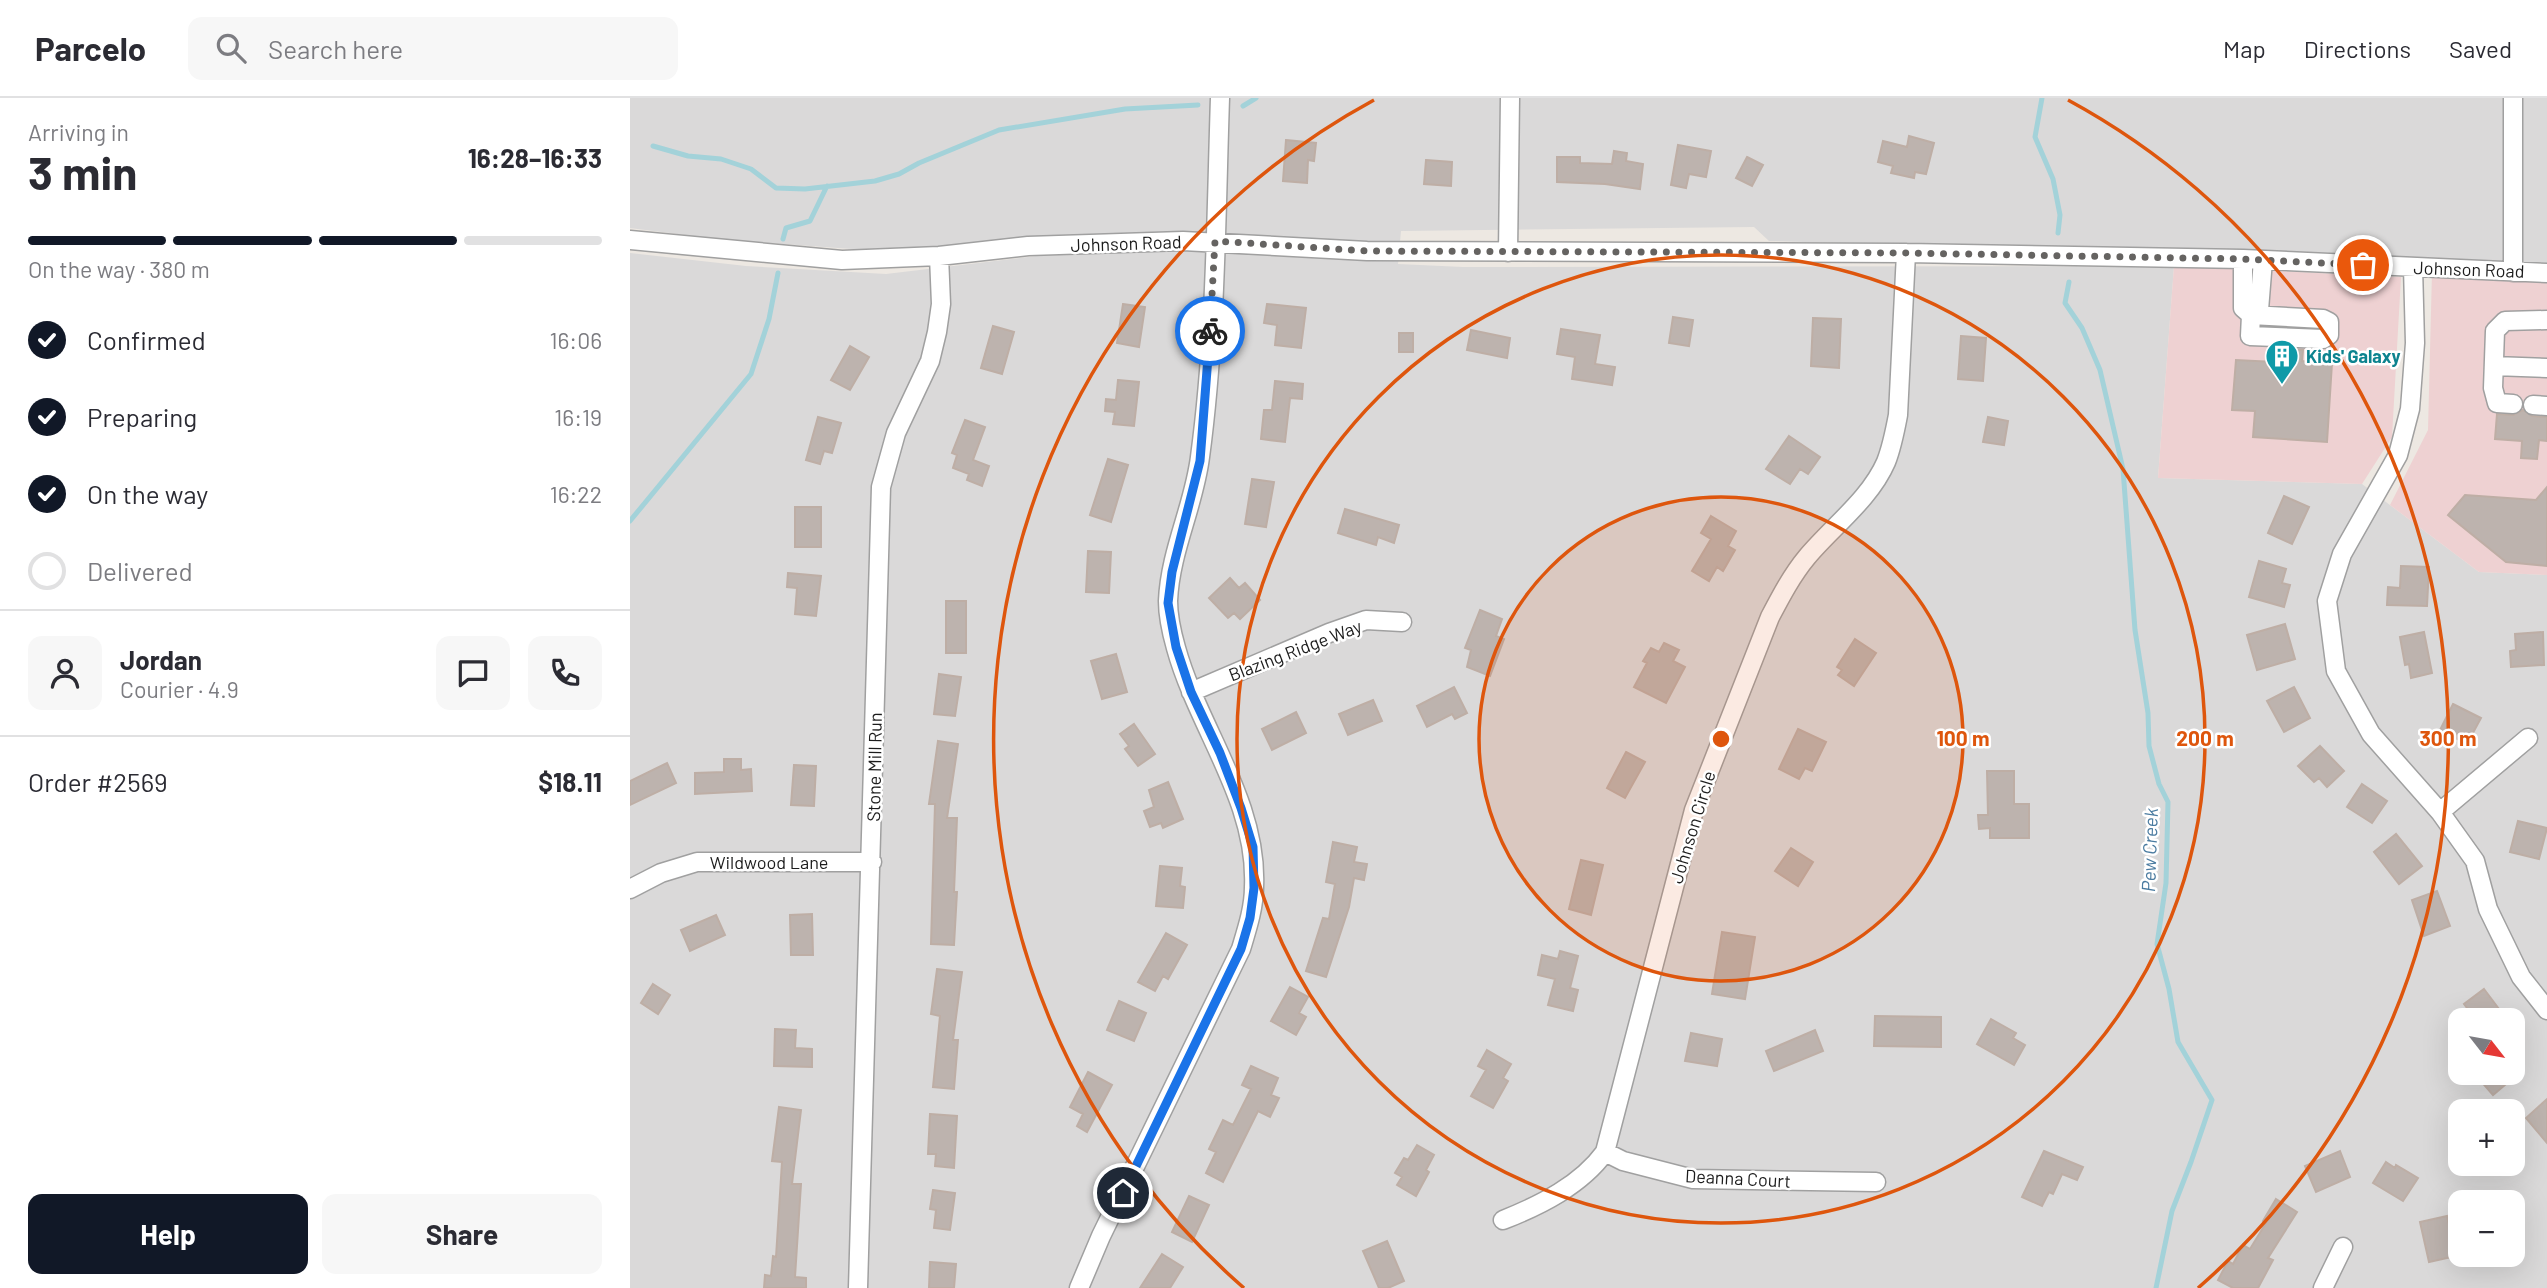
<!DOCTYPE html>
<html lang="en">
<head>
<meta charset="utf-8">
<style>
  :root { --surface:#fff; --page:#f7f7f7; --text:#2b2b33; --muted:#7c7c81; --line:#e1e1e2; --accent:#111827 }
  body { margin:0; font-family:Barlow,sans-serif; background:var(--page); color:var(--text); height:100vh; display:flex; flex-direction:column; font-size:26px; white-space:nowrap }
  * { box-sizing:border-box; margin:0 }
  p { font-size:23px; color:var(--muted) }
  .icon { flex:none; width:38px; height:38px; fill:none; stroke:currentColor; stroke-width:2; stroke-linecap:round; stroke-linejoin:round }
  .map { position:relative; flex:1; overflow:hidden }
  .side { display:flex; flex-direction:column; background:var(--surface); width:630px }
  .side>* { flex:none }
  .needle { width:46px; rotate:121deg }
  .controls { position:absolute; left:1818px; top:910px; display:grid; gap:14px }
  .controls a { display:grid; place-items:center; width:77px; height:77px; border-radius:14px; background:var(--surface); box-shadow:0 7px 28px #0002; font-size:35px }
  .pin { position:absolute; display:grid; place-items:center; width:60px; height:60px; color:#fff; margin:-30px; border:4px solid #fff; border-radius:50%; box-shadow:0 2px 7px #0007 }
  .courier { position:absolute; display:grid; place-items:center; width:70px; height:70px; margin:-35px; border:5px solid #1a73e8; border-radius:50%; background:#fff; color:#222; box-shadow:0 2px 9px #0007 }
  .overview em { font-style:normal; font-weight:700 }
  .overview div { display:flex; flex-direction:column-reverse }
  .overview { display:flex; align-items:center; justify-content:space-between; height:119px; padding:0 28px }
  h1 { font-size:46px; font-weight:700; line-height:52px }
  .bar { display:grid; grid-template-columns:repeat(4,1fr); gap:10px 7px; align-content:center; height:84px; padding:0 28px }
  .bar i { height:9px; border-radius:5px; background:var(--line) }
  .bar .on { background:var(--accent) }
  .bar p { grid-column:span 4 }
  .line { display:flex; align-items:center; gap:18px; padding:0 28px; border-top:2px solid var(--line) }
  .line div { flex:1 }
  .round { display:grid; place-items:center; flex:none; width:74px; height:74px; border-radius:14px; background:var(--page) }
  ol { padding:0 28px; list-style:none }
  li { display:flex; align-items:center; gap:21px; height:77px }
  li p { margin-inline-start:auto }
  li .icon { padding:7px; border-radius:50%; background:var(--accent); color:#fff; stroke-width:4 }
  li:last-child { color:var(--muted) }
  li i { width:38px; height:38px; border:4px solid var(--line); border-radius:50% }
  .cta { display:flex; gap:14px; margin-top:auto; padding:14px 28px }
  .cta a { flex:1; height:80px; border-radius:14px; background:var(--accent); color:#fff; font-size:28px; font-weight:700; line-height:80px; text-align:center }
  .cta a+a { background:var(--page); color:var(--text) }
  header { display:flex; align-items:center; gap:42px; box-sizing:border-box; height:98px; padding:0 35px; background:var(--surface); border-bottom:2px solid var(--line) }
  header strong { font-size:33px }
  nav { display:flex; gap:38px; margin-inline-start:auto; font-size:24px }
  .search { width:490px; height:63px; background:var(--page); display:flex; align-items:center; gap:18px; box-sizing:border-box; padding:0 24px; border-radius:14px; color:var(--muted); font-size:26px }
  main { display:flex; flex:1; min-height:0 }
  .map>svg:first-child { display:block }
  .residential { fill:#dad9d9; fill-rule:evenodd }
  .commercial { fill:#eed1d2 }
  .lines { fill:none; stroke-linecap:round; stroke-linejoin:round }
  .stream { stroke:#a3d2d9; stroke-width:5 }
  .building { fill:#bdb3ae; stroke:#beaea5; stroke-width:2 }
  .minor-casing { stroke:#a0a0a0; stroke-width:21 }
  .minor { stroke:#fff; stroke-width:18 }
  .done { stroke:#656361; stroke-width:7; stroke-dasharray:0 12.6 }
  .route { stroke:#1a73e8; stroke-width:9 }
  .ring { fill:none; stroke:#de560d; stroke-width:3.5 }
  .labels { text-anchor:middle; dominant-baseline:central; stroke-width:5; stroke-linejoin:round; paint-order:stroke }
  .street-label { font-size:18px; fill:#1c1c1c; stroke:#fff }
  .culture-label { font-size:18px; font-weight:bold; fill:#0d838f; stroke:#fff; text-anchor:start }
  .water-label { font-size:19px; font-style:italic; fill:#4a7ba0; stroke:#fff }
  .centre { fill:#de560d; stroke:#fff; stroke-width:3.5 }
  .ring-label { font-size:21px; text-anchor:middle; font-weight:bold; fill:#de560d; stroke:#fff; stroke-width:5; stroke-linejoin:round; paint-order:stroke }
</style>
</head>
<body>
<header>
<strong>Parcelo</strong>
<div class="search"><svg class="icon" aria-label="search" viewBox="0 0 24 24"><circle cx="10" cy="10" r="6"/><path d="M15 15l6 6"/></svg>Search here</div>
<nav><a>Map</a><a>Directions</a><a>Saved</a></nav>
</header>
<main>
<section class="side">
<div class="overview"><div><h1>3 min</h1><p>Arriving in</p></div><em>16:28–16:33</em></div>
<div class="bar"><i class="on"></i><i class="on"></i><i class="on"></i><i></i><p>On the way · 380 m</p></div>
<ol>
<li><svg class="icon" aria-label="check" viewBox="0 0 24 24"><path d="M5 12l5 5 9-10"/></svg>Confirmed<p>16:06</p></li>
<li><svg class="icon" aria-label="check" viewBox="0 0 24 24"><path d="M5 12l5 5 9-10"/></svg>Preparing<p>16:19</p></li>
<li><svg class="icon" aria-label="check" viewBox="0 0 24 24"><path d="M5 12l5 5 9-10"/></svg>On the way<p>16:22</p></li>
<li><i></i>Delivered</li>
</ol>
<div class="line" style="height:126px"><a class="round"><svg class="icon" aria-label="person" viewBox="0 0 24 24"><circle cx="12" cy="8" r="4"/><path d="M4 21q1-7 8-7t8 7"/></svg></a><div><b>Jordan</b><p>Courier · 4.9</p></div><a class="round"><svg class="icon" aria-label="chat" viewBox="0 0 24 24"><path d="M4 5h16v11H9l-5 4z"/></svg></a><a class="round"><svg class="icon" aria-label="phone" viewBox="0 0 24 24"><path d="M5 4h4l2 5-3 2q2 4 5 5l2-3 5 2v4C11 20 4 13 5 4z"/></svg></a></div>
<div class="line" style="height:91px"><div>Order #2569</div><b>$18.11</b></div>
<div class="cta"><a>Help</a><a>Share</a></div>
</section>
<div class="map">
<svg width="1917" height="1190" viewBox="0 0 1917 1190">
  <rect width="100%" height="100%" fill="#ede8e2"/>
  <path class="residential" d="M 0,0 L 1917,0 L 1917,165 L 1139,143 L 1124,129 L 771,133 L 768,166 L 833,169 L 1544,168 L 1528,380 L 1732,386 L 1849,474 L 1917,477 L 1917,1190 L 0,1190 L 0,155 L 116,168 L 256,176 L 406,158 L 408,140 L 299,151 L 222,151 L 95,142 L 0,130 ZM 1830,922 L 1883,922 L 1883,975 L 1830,975 ZM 1830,1013 L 1883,1013 L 1883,1066 L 1830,1066 ZM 1830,1104 L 1883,1104 L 1883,1157 L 1830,1157 Z"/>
  <path class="commercial" d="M 1544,168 L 1771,179 L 1762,339 L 1732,386 L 1528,380 Z
    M 1802,174 L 1917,185 L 1917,477 L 1849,474 L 1760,407 L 1798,332 Z"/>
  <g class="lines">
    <path class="stream" d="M 1412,0 L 1405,39 L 1423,81 L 1430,117 L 1428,135
      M 613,8 L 626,0
      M 23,48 L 58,58 L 91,61 L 121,71 L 146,90 L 175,91 L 245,83 L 269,76 L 289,65 L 369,32 L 495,11 L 568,7
      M 153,141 L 156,130 L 180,123 L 197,88
      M 1439,184 L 1435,205 L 1452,230 L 1470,272 L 1493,371 L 1505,532 L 1518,615 L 1519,648 L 1529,686 L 1538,704 L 1536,785 L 1527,846 L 1539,891 L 1548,944 L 1582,1002 L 1561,1064 L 1542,1113 L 1526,1190
      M 0,423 L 121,276 L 139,221 L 148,175"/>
  </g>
  <path class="building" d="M 1279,38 L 1304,45 L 1296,76 L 1285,74 L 1284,80 L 1261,75 L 1263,68 L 1248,64 L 1253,43 L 1277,49 Z
    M 656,42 L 686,45 L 684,63 L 678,62 L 677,85 L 653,83 Z
    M 1048,47 L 1081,53 L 1076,79 L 1059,76 L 1056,90 L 1041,87 Z
    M 984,53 L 997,55 L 996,63 L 1013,66 L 1010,91 L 975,86 L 927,84 L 927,59 L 950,59 L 950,65 L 982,66 Z
    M 1117,59 L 1133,67 L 1122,88 L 1106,80 Z
    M 796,62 L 822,64 L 821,88 L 794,86 Z
    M 493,206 L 515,209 L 509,249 L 487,245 Z
    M 637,206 L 676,210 L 671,250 L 645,247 L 647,227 L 634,225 Z
    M 1043,219 L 1063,222 L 1059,248 L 1039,245 Z
    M 1183,220 L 1211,221 L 1209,270 L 1181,268 Z
    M 363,228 L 384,234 L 372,276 L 351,270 Z
    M 931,231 L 970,237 L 965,266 L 985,269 L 982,287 L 942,281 L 945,259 L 927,256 Z
    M 841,232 L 880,240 L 877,260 L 837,252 Z
    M 769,235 L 783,235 L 783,254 L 769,254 Z
    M 1331,238 L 1356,240 L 1353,283 L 1328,281 Z
    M 220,248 L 239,259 L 220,292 L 201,282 Z
    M 1646,250 L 1673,252 L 1672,263 L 1702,265 L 1697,344 L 1623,339 L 1625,313 L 1602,312 L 1606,262 L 1645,264 Z
    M 488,282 L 509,284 L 504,328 L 483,326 L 485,314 L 475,313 L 476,301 L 486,302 Z
    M 645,283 L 673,286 L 672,301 L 660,300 L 655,344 L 631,341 L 634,312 L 642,312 Z
    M 1893,312 L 1902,318 L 1917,319 L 1917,343 L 1909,342 L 1907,361 L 1891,360 L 1892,343 L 1865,341 L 1867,316 L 1883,317 Z
    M 188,319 L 211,325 L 202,355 L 194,353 L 190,366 L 176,362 Z
    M 1358,319 L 1378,323 L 1374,347 L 1353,344 Z
    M 335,322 L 355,329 L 343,362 L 359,368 L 352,388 L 337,382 L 339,376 L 323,370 L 327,357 L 322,355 Z
    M 1159,338 L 1190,359 L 1178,376 L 1170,371 L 1160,386 L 1136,371 Z
    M 478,361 L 498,367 L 481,424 L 460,417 Z
    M 622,381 L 644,384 L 636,429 L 615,426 Z
    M 1917,389 L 1917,468 L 1876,464 L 1818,417 L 1835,397 L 1906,402 Z
    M 1654,398 L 1679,409 L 1662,446 L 1638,435 Z
    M 165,409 L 191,409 L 191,449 L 165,449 Z
    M 715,411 L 769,427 L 764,445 L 748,439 L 746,447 L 708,435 Z
    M 1081,418 L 1106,433 L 1098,448 L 1105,452 L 1093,473 L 1087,469 L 1079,483 L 1062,473 L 1081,441 L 1071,435 Z
    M 458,453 L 481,454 L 479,495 L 456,494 Z
    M 1629,463 L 1656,471 L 1652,485 L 1660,487 L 1654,509 L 1619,499 Z
    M 1771,468 L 1799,469 L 1797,508 L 1757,507 L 1758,489 L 1770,490 Z
    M 158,475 L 191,478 L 186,518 L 165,516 L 167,490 L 157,489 Z
    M 600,480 L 609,490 L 615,485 L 630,502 L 610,521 L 604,515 L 598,520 L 579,500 Z
    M 316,503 L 336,503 L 336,555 L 316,555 Z
    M 850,512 L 872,521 L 866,538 L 874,541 L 860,578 L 837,569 L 841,552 L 835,550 Z
    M 1655,526 L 1665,561 L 1627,572 L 1617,537 Z
    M 1794,534 L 1802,575 L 1781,580 L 1779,566 L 1775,567 L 1770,539 Z
    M 1913,534 L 1914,567 L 1881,569 L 1880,553 L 1886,552 L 1885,536 Z
    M 1225,541 L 1246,555 L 1224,588 L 1208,577 L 1212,572 L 1207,569 Z
    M 1034,545 L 1049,552 L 1043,563 L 1055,569 L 1036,605 L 1004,589 L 1017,565 L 1013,563 L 1021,550 L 1029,554 Z
    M 486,556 L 497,594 L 472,601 L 461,563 Z
    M 309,576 L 331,579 L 325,618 L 304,616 Z
    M 824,589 L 837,615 L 825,621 L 822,616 L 797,629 L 787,608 Z
    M 1664,589 L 1680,620 L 1654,634 L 1637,603 Z
    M 743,602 L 752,623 L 718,637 L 709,616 Z
    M 1823,606 L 1851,620 L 1837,646 L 1810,632 Z
    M 666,614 L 676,635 L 642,652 L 632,631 Z
    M 504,626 L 525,656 L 508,668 L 495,651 L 499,648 L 490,636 Z
    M 1168,631 L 1196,644 L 1182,673 L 1175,670 L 1169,681 L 1149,671 Z
    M 308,643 L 328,646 L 317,720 L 327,720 L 324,794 L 327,794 L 324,847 L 301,846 L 305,706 L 299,706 Z
    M 1690,648 L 1714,673 L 1697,689 L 1689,680 L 1684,684 L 1668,668 Z
    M 996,654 L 1015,664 L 995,700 L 977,690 Z
    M 94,661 L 111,661 L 111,672 L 121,671 L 122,693 L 65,696 L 65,675 L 94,674 Z
    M 37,665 L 46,685 L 0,707 L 0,683 Z
    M 164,667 L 186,668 L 184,708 L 161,707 Z
    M 1357,673 L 1384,673 L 1384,706 L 1399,706 L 1399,740 L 1360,740 L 1360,730 L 1349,731 L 1348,717 L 1358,717 Z
    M 538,684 L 553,721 L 533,730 L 531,725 L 520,729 L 514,713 L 524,709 L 519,692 Z
    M 1732,686 L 1757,703 L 1742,725 L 1717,709 Z
    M 1888,723 L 1917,730 L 1909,761 L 1880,754 Z
    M 1766,736 L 1792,768 L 1769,786 L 1744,754 Z
    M 703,744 L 727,749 L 724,764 L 737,766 L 734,782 L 724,780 L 719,809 L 696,879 L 676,873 L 693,820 L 699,821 L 705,786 L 696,784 Z
    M 1161,750 L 1183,764 L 1168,788 L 1145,773 Z
    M 951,762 L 973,767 L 961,817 L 939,811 Z
    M 530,768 L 552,770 L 550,788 L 555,789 L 553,810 L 526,808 Z
    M 1807,793 L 1820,828 L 1794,838 L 1782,802 Z
    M 182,816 L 183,857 L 161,857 L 160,817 Z
    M 86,817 L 95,837 L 60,853 L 51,832 Z
    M 1092,834 L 1125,839 L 1115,901 L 1082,896 Z
    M 536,835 L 557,847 L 538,881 L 533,878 L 525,893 L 508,884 Z
    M 930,853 L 948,858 L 940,890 L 948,892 L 943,913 L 918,907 L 925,881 L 908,877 L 912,857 L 928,861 Z
    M 307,871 L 332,874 L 323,942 L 328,942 L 324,991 L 303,989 L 310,918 L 301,916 Z
    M 23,886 L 40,897 L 28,916 L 11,905 Z
    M 660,889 L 678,899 L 669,915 L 676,919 L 666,937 L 641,923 Z
    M 1854,891 L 1872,915 L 1862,922 L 1846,922 L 1834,906 Z
    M 489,903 L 516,915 L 504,943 L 477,932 Z
    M 1245,918 L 1311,919 L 1311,949 L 1244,948 Z
    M 1361,921 L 1386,935 L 1383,940 L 1395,947 L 1384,967 L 1347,946 Z
    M 145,931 L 166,932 L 165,950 L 182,951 L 182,969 L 144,968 Z
    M 1185,932 L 1193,953 L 1144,973 L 1136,953 Z
    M 1061,935 L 1092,941 L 1087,968 L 1055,963 Z
    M 857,952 L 881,966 L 873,980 L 878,983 L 863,1010 L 841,998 L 856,972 L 848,968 Z
    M 621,968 L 648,980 L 641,997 L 649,1000 L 640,1019 L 628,1013 L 593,1084 L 576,1075 L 586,1054 L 579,1051 L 593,1022 L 603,1027 L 621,991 L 612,987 Z
    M 458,974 L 482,987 L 457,1034 L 447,1028 L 453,1016 L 440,1009 Z
    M 1844,975 L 1889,975 L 1863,997 Z
    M 1917,1001 L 1917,1045 L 1896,1020 Z
    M 149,1009 L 171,1012 L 162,1086 L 171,1086 L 165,1179 L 176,1180 L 176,1190 L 134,1190 L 135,1177 L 141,1178 L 143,1158 L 146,1159 L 152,1064 L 142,1063 Z
    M 300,1016 L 327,1018 L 324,1070 L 305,1068 L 306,1056 L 298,1056 Z
    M 787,1047 L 804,1057 L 796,1072 L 799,1074 L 786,1098 L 767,1087 L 772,1079 L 765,1075 L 774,1060 L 778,1062 Z
    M 1414,1053 L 1453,1069 L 1447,1082 L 1432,1076 L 1423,1096 L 1419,1094 L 1412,1108 L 1392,1099 Z
    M 1710,1053 L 1720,1079 L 1686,1094 L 1675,1068 Z
    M 1756,1064 L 1765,1070 L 1766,1067 L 1788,1080 L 1773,1103 L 1743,1085 Z
    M 303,1092 L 325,1095 L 320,1132 L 304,1130 L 306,1112 L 300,1111 Z
    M 559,1098 L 579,1107 L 562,1144 L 542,1134 Z
    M 1646,1101 L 1667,1114 L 1638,1160 L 1643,1162 L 1628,1190 L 1603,1190 L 1588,1182 L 1598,1163 L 1603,1166 L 1613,1147 L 1620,1151 L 1636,1125 L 1633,1123 Z
    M 1817,1118 L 1826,1158 L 1799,1164 L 1790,1124 Z
    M 757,1143 L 774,1183 L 758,1190 L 749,1190 L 733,1153 Z
    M 532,1156 L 553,1169 L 540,1190 L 510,1190 Z
    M 300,1164 L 326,1166 L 324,1190 L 299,1190 Z"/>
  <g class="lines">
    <defs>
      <path id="minor" d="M 0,142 L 212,162 L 309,158 L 398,148 L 553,143 L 737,153 L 1276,155 L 1613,161 L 1917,175
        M 878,154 L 880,0
        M 1613,161 L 1613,210 L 1621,217 L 1693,221 L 1699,224 L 1699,237 L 1693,241 L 1620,238 L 1621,217 L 1629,212 L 1633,162
        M 1783,169 L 1785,245 L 1780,311 L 1768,357 L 1712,456 L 1697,503 L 1706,573 L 1741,636 L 1810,714 L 1845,763 L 1858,811 L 1891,879 L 1917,912
        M 1883,174 L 1883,0
        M 1864,268 L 1917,270
        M 1883,306 L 1867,305 L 1863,290 L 1865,233 L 1875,223 L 1917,222
        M 1903,307 L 1917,308
        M 561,594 L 699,535 L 736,522 L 772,524
        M 1810,714 L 1898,640
        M 0,791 L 31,775 L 67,764 L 242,764
        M 975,1054 L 993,1063 L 1063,1081 L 1246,1084
        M 873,1122 C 911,1107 951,1087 975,1054 L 1064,712 L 1140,519 C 1151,498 1162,477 1177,459 C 1202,429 1240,401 1256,364 C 1262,349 1265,333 1268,317 L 1276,155
        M 228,1190 L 251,389 L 266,335 L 300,263 L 307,234 L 311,206 L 309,158
        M 449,1190 L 471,1138 L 611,851 C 617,831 624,810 624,789 C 628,703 568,630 546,550 C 542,536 538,517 538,503 C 540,453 564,408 570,359 C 586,240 586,119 590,0
        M 1693,1190 L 1713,1149"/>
    </defs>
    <use href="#minor" class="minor-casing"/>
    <use href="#minor" class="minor"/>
  </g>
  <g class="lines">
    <path class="done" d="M 580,233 L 585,143 L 737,153 L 1276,155 L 1613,161 L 1733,167"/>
    <path class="route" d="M 493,1095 L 611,851 L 620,820 L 624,790 L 623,749 L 611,710 L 590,655 L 561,594 L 546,549 L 538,505 L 542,474 L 570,363 L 580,233"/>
  </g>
  <circle cx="1091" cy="641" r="242" fill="#de560d" fill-opacity=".12"/>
  <g class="ring">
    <circle cx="1091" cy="641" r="242"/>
    <circle cx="1091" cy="641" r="484"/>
    <path d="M614 1190A727 727 0 0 1 744 2M1438 2A727 727 0 0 1 1568 1190"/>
  </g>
  <defs>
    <symbol id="building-pin" viewBox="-11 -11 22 30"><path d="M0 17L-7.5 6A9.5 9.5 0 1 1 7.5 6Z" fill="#0f9aa8" stroke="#fff"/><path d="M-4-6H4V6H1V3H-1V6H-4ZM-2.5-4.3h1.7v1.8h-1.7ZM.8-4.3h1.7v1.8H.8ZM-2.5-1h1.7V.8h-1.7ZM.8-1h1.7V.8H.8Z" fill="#fff"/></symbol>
  </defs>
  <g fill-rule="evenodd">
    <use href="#building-pin" x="1633" y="239" width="38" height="52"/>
  </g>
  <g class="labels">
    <g class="street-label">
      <text transform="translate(496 145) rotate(-2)">Johnson Road</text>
      <text transform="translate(1839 171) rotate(2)">Johnson Road</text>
      <text transform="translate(665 552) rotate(-21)">Blazing Ridge Way</text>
      <text transform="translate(244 669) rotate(-89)">Stone Mill Run</text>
      <text transform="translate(1062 729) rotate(-73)">Johnson Circle</text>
      <text x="139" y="764">Wildwood Lane</text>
      <text transform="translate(1108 1080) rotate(3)">Deanna Court</text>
    </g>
    <g class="culture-label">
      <text x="1676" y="258">Kids' Galaxy</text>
    </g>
    <g class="water-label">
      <text transform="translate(1519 752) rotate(-88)">Pew Creek</text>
    </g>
  </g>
  <circle cx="1091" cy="641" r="10" class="centre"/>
  <g class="ring-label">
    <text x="1333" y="648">100 m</text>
    <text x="1575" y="648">200 m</text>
    <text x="1818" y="648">300 m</text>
  </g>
</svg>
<div class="controls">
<a><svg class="needle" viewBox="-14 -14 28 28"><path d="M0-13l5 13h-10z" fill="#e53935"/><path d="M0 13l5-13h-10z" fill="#7c7c81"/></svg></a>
<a>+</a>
<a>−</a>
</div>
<div class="pin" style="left:1733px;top:167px;background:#ea580c"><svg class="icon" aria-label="bag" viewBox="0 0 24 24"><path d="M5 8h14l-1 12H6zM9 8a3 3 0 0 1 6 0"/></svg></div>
<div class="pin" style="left:493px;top:1095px;background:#1f2937"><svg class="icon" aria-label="home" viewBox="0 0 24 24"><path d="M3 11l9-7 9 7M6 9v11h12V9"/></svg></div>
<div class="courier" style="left:580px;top:233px"><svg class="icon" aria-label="bike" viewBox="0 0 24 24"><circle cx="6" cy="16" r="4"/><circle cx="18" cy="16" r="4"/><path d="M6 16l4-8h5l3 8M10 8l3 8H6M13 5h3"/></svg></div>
</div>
</main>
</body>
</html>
